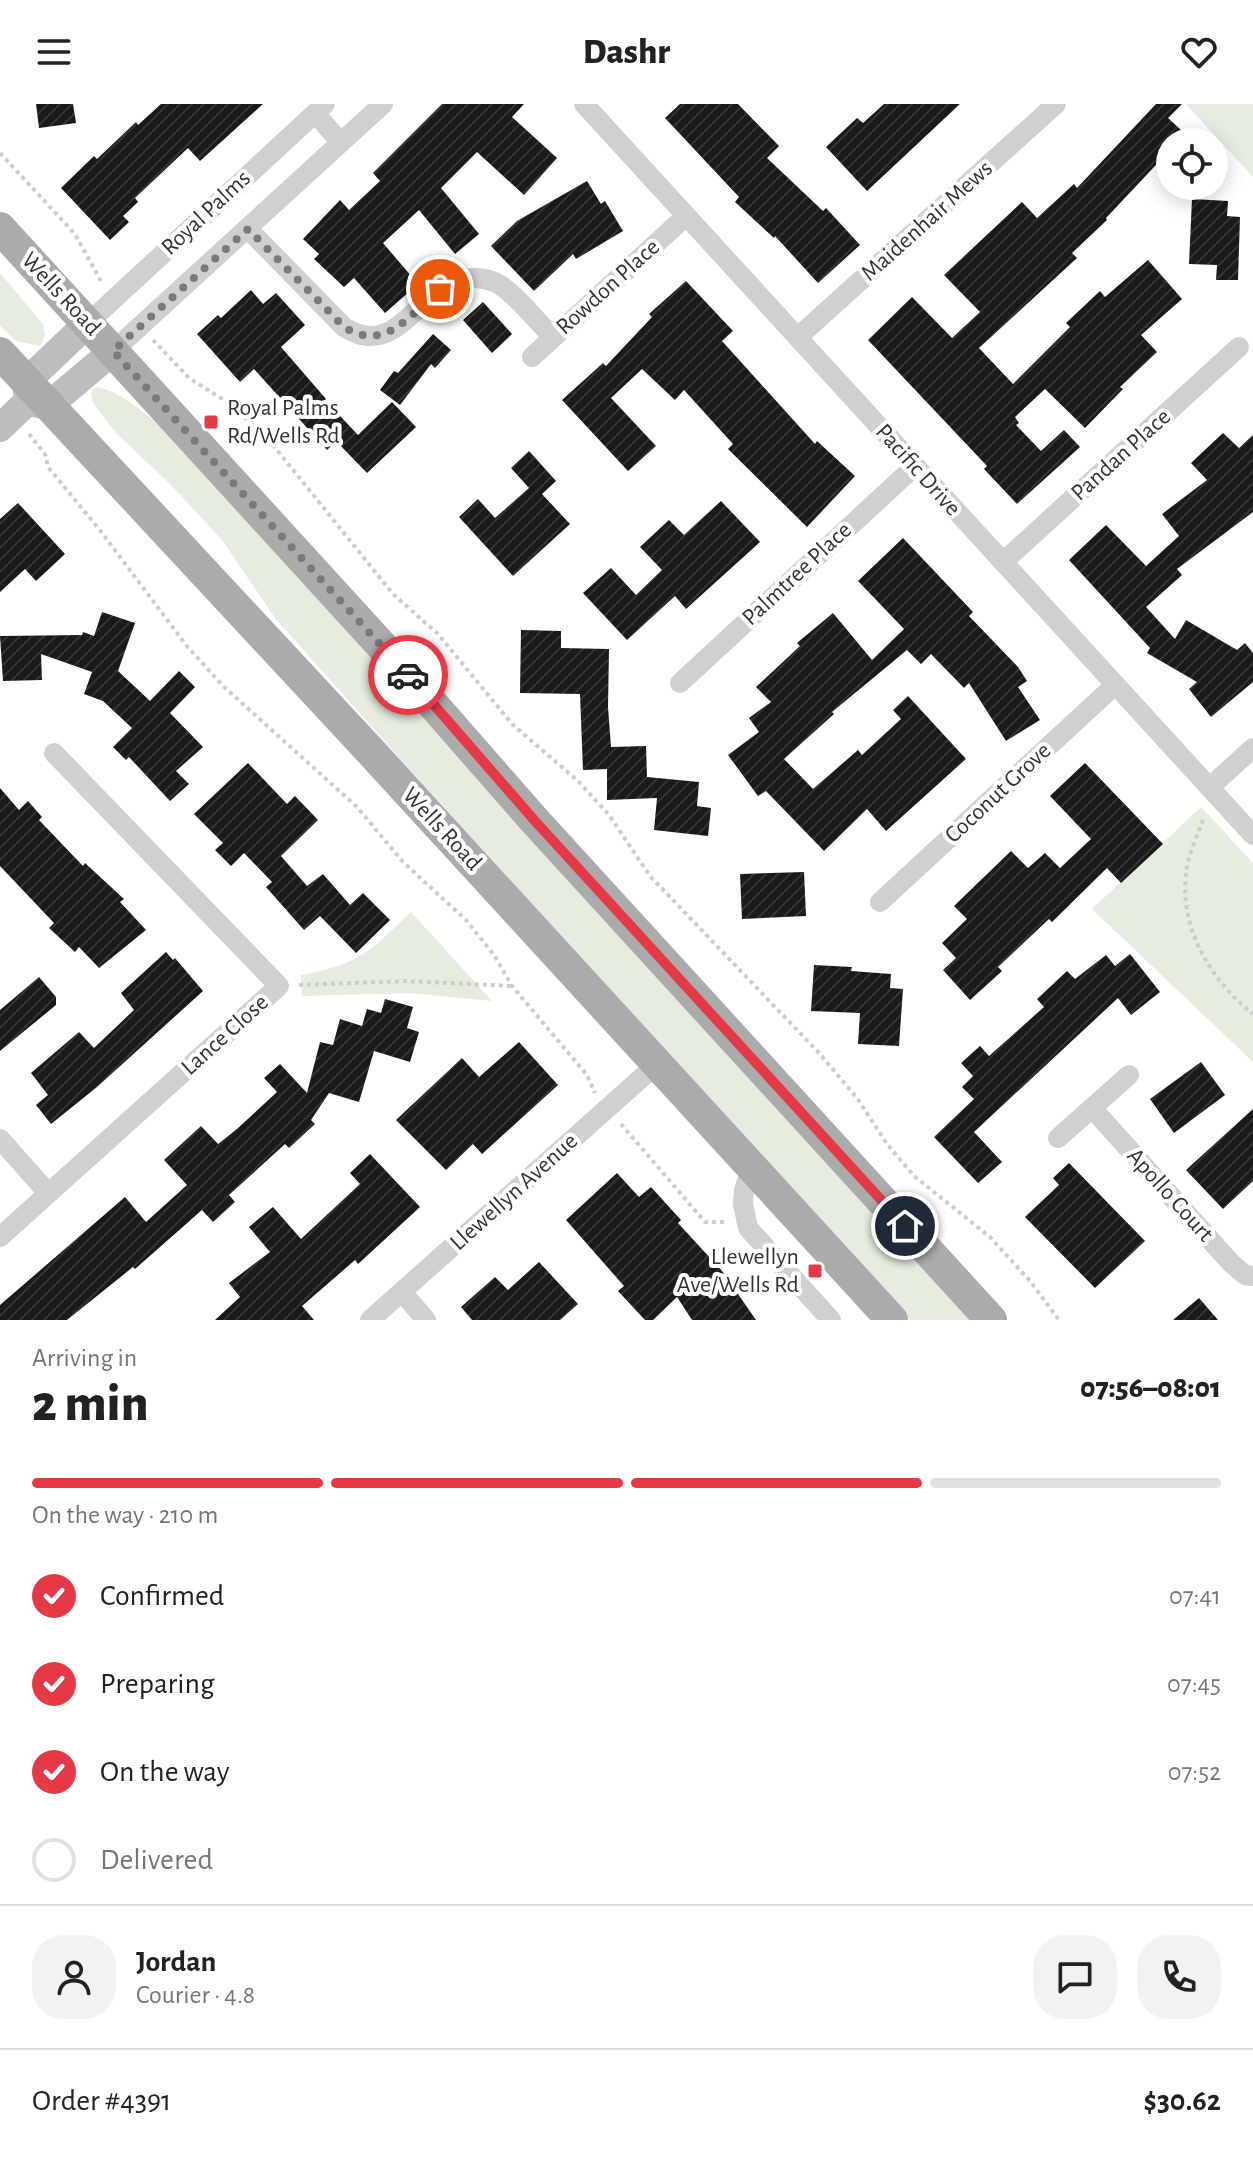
<!DOCTYPE html>
<html lang="en">
<head>
<meta charset="utf-8">
<style>
  :root { --surface:#fff; --page:#f2f2f2; --text:#222; --muted:#767676; --line:#e0e0e0; --accent:#e63946 }
  body { margin:0; font-family:"Alegreya Sans",sans-serif; background:var(--page); color:var(--text); height:100vh; display:flex; flex-direction:column; font-size:30px; white-space:nowrap }
  * { box-sizing:border-box; margin:0 }
  p { font-size:26px; color:var(--muted) }
  .icon { flex:none; width:44px; height:44px; fill:none; stroke:currentColor; stroke-width:2; stroke-linecap:round; stroke-linejoin:round }
  .map { position:relative; height:1216px; overflow:hidden }
  .sheet { display:flex; flex-direction:column; background:var(--surface); flex:1 }
  .sheet>* { flex:none }
  .controls { position:absolute; left:1156px; top:24px; display:grid; gap:16px }
  .controls a { display:grid; place-items:center; width:72px; height:72px; border-radius:50%; background:var(--surface); box-shadow:0 4px 20px #0003; font-size:40px }
  .pin { position:absolute; display:grid; place-items:center; width:68px; height:68px; color:#fff; margin:-34px; border:4px solid #fff; border-radius:50%; box-shadow:0 2px 8px #0007 }
  .courier { position:absolute; display:grid; place-items:center; width:80px; height:80px; margin:-40px; border:6px solid #e63946; border-radius:50%; background:#fff; color:#222; box-shadow:0 2px 10px #0007 }
  .summary em { font-style:normal; font-weight:800 }
  .summary div { display:flex; flex-direction:column-reverse }
  .summary { display:flex; align-items:center; justify-content:space-between; height:136px; padding:0 32px }
  h1 { font-size:52px; font-weight:800; line-height:60px }
  .bar { display:grid; grid-template-columns:repeat(4,1fr); gap:12px 8px; align-content:center; height:96px; padding:0 32px }
  .bar i { height:10px; border-radius:6px; background:var(--line) }
  .bar .on { background:var(--accent) }
  .bar p { grid-column:span 4 }
  .line { display:flex; align-items:center; gap:20px; padding:0 32px; border-top:2px solid var(--line) }
  .line div { flex:1 }
  .round { display:grid; place-items:center; flex:none; width:84px; height:84px; border-radius:32px; background:var(--page) }
  ol { padding:0 32px; list-style:none }
  li { display:flex; align-items:center; gap:24px; height:88px }
  li p { margin-inline-start:auto }
  li .icon { padding:8px; border-radius:50%; background:var(--accent); color:#fff; stroke-width:4 }
  li:last-child { color:var(--muted) }
  li i { width:44px; height:44px; border:4px solid var(--line); border-radius:50% }
  header { display:flex; justify-content:space-between; align-items:center; height:104px; padding:0 32px; background:var(--surface); font-size:36px; font-weight:800 }
  .map>svg:first-child { display:block }
  .green { fill:#e6ecdf }
  .building { fill:url(#building-hatch) }
  .lines { fill:none; stroke-linecap:round; stroke-linejoin:round }
  .path { stroke:#cdcdcd; stroke-width:4; stroke-dasharray:4 4; stroke-linecap:butt }
  .street { stroke:#d0d0d0; stroke-width:20 }
  .secondary { stroke:#bdbdbd; stroke-width:28 }
  .primary { stroke:#ababab; stroke-width:32 }
  .done { stroke:#7a7a7a; stroke-width:8; stroke-dasharray:0 14.4 }
  .route { stroke:#e63946; stroke-width:10 }
  .poi-dot { fill:#e63946; stroke:#fff; stroke-width:3 }
  .labels { text-anchor:middle; dominant-baseline:central; stroke-width:8; stroke-linejoin:round; paint-order:stroke }
  .street-label { font-size:24px; fill:#333; stroke:#fff }
  .poi-label { font-size:24px; fill:#333; stroke:#fff; text-anchor:start }
</style>
</head>
<body>
<header><svg class="icon" aria-label="menu" viewBox="0 0 24 24"><path d="M4 6h16M4 12h16M4 18h16"/></svg>Dashr<svg class="icon" aria-label="heart" viewBox="0 0 24 24"><path d="M12 20l-8-8c-3-5 5-10 8-4 3-6 11-1 8 4z"/></svg></header>
<div class="map">
<svg width="1253" height="1216" viewBox="0 0 1253 1216">
  <defs>
    <pattern id="building-hatch" width="6" height="6" patternUnits="userSpaceOnUse" patternTransform="scale(2)"><rect width="6" height="6" fill="#1a1a1a"/><path d="M-1 1l2-2M0 6l6-6M5 7l2-2" fill="none" stroke="#333"/></pattern>
  </defs>
  <rect width="100%" height="100%" fill="#fff"/>
  <path class="green" d="M 1186,0 L 1253,0 L 1253,73 Z
    M 0,169 L 43,220 L 45,232 L 40,242 L 16,237 L 0,222 Z
    M 98,283 C 139,293 180,344 211,372 L 974,1216 L 910,1216 L 403,658 L 275,514 L 222,436 L 170,380 L 117,330 L 95,302 L 91,292 L 92,285 Z
    M 1201,703 L 1253,759 L 1253,958 L 1092,805 Z
    M 411,808 L 492,897 L 409,889 L 302,892 L 301,871 C 360,860 369,848 411,808 Z"/>
  <path class="building" d="M 36,0 L 73,0 L 76,19 L 39,24 Z
    M 161,0 L 263,0 L 200,57 L 188,44 L 135,94 L 138,98 L 123,112 L 129,118 L 110,136 L 61,84 L 94,52 L 97,55 L 136,18 L 138,21 Z
    M 442,0 L 524,0 L 512,13 L 557,54 L 524,91 L 477,48 L 441,84 L 479,130 L 455,150 L 419,106 L 383,139 L 418,180 L 385,209 L 354,174 L 344,183 L 314,155 L 319,150 L 303,135 L 340,96 L 349,106 L 380,77 L 373,69 Z
    M 680,0 L 738,0 L 779,42 L 767,54 L 823,107 L 826,104 L 860,141 L 818,179 L 775,132 L 774,134 L 735,98 L 739,93 L 665,14 Z
    M 884,0 L 960,0 L 867,87 L 826,43 L 857,14 L 863,19 Z
    M 1156,0 L 1182,0 L 1168,14 L 1194,38 L 1170,38 L 1170,46 L 1106,114 L 1107,116 L 1072,149 L 1077,154 L 979,244 L 1013,280 L 1070,223 L 1066,219 L 1100,187 L 1105,193 L 1148,156 L 1182,195 L 1141,231 L 1157,248 L 1120,283 L 1123,285 L 1085,324 L 1045,285 L 1015,313 L 1019,319 L 1016,321 L 1041,347 L 1064,326 L 1080,343 L 1017,400 L 984,365 L 987,362 L 868,236 L 912,193 L 952,234 L 980,208 L 944,171 L 1022,98 L 1037,114 L 1074,80 L 1077,84 Z
    M 587,77 L 601,100 L 605,97 L 623,127 L 576,155 L 573,150 L 534,187 L 491,142 L 517,117 Z
    M 1192,95 L 1228,97 L 1227,112 L 1240,113 L 1238,176 L 1216,176 L 1217,161 L 1189,160 Z
    M 686,177 L 733,227 L 722,237 L 815,340 L 817,337 L 855,372 L 807,423 L 728,345 L 733,340 L 684,286 L 675,296 L 642,265 L 611,294 L 656,342 L 628,367 L 562,296 L 603,259 L 606,262 L 652,213 L 649,210 Z
    M 251,186 L 263,200 L 276,189 L 305,221 L 281,243 L 326,295 L 325,296 L 358,331 L 392,298 L 416,323 L 367,369 L 336,337 L 327,346 L 254,265 L 240,278 L 197,230 L 218,211 L 221,214 Z
    M 483,198 L 512,230 L 492,249 L 463,216 Z
    M 433,230 L 451,246 L 435,264 L 431,260 L 400,301 L 380,286 L 394,267 L 398,269 Z
    M 1223,329 L 1239,344 L 1253,331 L 1253,408 L 1177,465 L 1182,471 L 1146,503 L 1175,535 L 1186,516 L 1237,546 L 1245,539 L 1253,549 L 1253,578 L 1211,613 L 1189,585 L 1197,578 L 1147,549 L 1150,544 L 1069,456 L 1106,421 L 1146,462 L 1179,432 L 1162,410 L 1207,376 L 1191,359 Z
    M 529,347 L 556,377 L 542,390 L 570,420 L 513,472 L 459,413 L 478,395 L 495,414 L 529,384 L 511,364 Z
    M 721,397 L 760,438 L 686,505 L 675,492 L 627,536 L 583,489 L 611,464 L 636,491 L 662,466 L 640,443 L 669,416 L 684,431 Z
    M 18,399 L 65,450 L 36,477 L 25,465 L 0,488 L 0,415 Z
    M 903,434 L 973,508 L 969,512 L 1018,563 L 1027,577 L 1018,583 L 1040,616 L 1006,637 L 969,579 L 964,584 L 931,550 L 921,560 L 907,546 L 832,608 L 834,610 L 784,655 L 813,685 L 858,646 L 862,651 L 901,615 L 893,606 L 908,592 L 966,655 L 886,727 L 867,705 L 824,747 L 766,687 L 758,692 L 728,651 L 759,628 L 749,614 L 771,598 L 756,583 L 800,542 L 797,539 L 833,509 L 872,556 L 904,525 L 858,477 Z
    M 102,508 L 135,519 L 118,567 L 150,597 L 179,567 L 195,583 L 170,609 L 203,643 L 176,667 L 189,680 L 170,697 L 129,653 L 126,656 L 113,643 L 132,624 L 103,597 L 84,590 L 92,568 L 41,550 L 42,576 L 3,577 L 0,532 L 82,531 L 83,528 L 94,532 Z
    M 521,526 L 561,527 L 561,544 L 609,545 L 608,603 L 611,643 L 646,642 L 647,673 L 699,678 L 697,702 L 711,704 L 708,732 L 654,726 L 657,694 L 607,696 L 607,665 L 583,666 L 580,590 L 520,589 Z
    M 248,659 L 287,700 L 295,692 L 318,716 L 281,752 L 307,782 L 323,770 L 350,801 L 363,789 L 390,816 L 356,849 L 320,812 L 304,826 L 266,783 L 272,778 L 244,749 L 231,762 L 215,746 L 223,739 L 194,710 Z
    M 1085,659 L 1163,740 L 1121,779 L 1107,764 L 1052,818 L 1049,815 L 998,863 L 1002,867 L 970,896 L 943,866 L 956,854 L 942,839 L 967,815 L 954,802 L 1011,747 L 1028,764 L 1045,749 L 1060,764 L 1091,735 L 1050,692 Z
    M 0,684 L 19,706 L 28,697 L 42,713 L 39,716 L 83,762 L 85,759 L 124,795 L 120,798 L 146,826 L 99,864 L 79,843 L 75,848 L 49,824 L 54,819 L 0,762 Z
    M 804,768 L 806,812 L 742,815 L 740,770 Z
    M 166,848 L 173,856 L 175,854 L 203,887 L 97,983 L 51,1020 L 36,1001 L 48,991 L 31,969 L 79,928 L 94,944 L 134,906 L 121,889 Z
    M 1130,850 L 1160,888 L 1131,911 L 1118,894 L 974,1028 L 1002,1058 L 978,1079 L 934,1033 L 974,995 L 962,983 L 973,972 L 961,959 L 980,942 L 989,952 L 1044,903 L 1037,895 L 1067,867 L 1075,875 L 1106,851 L 1115,862 Z
    M 814,861 L 852,863 L 851,867 L 891,870 L 890,884 L 903,885 L 899,942 L 858,940 L 860,909 L 811,907 Z
    M 39,873 L 56,893 L 56,901 L 0,947 L 0,906 Z
    M 385,895 L 413,903 L 407,924 L 419,928 L 410,958 L 374,947 L 359,998 L 329,989 L 311,1016 L 315,1020 L 289,1044 L 285,1040 L 229,1091 L 235,1098 L 213,1118 L 202,1106 L 135,1165 L 133,1163 L 67,1216 L 0,1216 L 0,1201 L 125,1093 L 146,1118 L 187,1081 L 164,1056 L 201,1022 L 218,1040 L 237,1025 L 277,988 L 264,974 L 280,960 L 307,989 L 320,938 L 333,941 L 340,915 L 362,922 L 367,905 L 381,909 Z
    M 519,938 L 558,981 L 482,1050 L 473,1040 L 446,1066 L 396,1016 L 462,954 L 479,973 Z
    M 1201,958 L 1225,991 L 1174,1029 L 1150,995 Z
    M 1253,1005 L 1253,1077 L 1223,1105 L 1186,1066 Z
    M 370,1050 L 420,1103 L 358,1160 L 355,1156 L 302,1202 L 314,1216 L 215,1216 L 240,1193 L 229,1179 L 270,1148 L 249,1123 L 273,1103 L 301,1135 L 360,1080 L 350,1069 Z
    M 1069,1059 L 1145,1137 L 1095,1184 L 1025,1113 L 1059,1081 L 1053,1074 Z
    M 617,1069 L 639,1093 L 651,1083 L 681,1116 L 678,1119 L 722,1167 L 756,1216 L 692,1216 L 677,1193 L 653,1216 L 645,1216 L 618,1187 L 624,1182 L 566,1116 Z
    M 539,1158 L 578,1200 L 560,1216 L 472,1216 L 461,1203 L 495,1173 L 508,1186 Z
    M 1199,1194 L 1218,1216 L 1173,1216 Z"/>
  <g class="lines">
    <path class="path" d="M 0,49 L 75,130 L 102,179
      M 153,236 L 189,274 L 232,301 L 273,341 L 393,490 L 438,530 L 512,620 L 578,677 L 609,711 L 650,772 L 819,949 L 857,994 L 887,1040 L 914,1072 L 990,1133 L 1030,1177 L 1059,1216
      M 29,330 L 45,350 L 48,363 L 99,425 L 186,541 L 223,582 L 357,703 L 403,758 L 466,816 L 494,851 L 512,882 L 587,971 L 595,989
      M 1203,716 C 1198,729 1192,744 1188,757 C 1175,818 1208,874 1253,910
      M 299,881 L 406,877 L 512,882
      M 621,1020 L 705,1118 L 727,1118"/>
    <path class="street" d="M 584,0 L 1253,731
      M 315,9 L 341,39
      M 248,125 L 344,223 C 401,260 420,172 477,174 C 485,175 493,176 500,181 C 520,194 536,217 553,233
      M 88,219 L 325,0
      M 798,233 L 1056,0
      M 113,247 L 383,0
      M 532,253 L 685,113
      M 1003,458 L 1239,243
      M 680,579 L 914,363
      M 1210,683 L 1253,644
      M 880,798 L 1115,581
      M 1092,1004 L 1231,1159 L 1245,1171 L 1253,1172
      M 1058,1034 L 1129,971
      M 0,1035 L 48,1089
      M 752,1062 L 744,1086 L 743,1100 L 748,1124 L 831,1216
      M 0,1133 L 279,882 L 54,649
      M 402,1188 L 426,1216
      M 370,1216 L 657,960"/>
    <path class="secondary" d="M 28,297 L 26,278 L 88,219
      M 29,298 L 48,302 L 113,247
      M 0,324 L 28,297"/>
    <path class="primary" d="M 0,124 L 380,540 L 535,717 L 991,1216
      M 0,249 L 374,651 L 892,1216"/>
  </g>
  <g class="lines">
    <path class="done" d="M 408,571 L 113,247 L 248,125 L 344,223 C 385,249 410,211 440,185"/>
    <path class="route" d="M 408,571 L 535,717 L 905,1122"/>
  </g>
  <g class="poi-dot">
    <rect x="203" y="310" width="16" height="16" rx="4"/>
    <rect x="807" y="1159" width="16" height="16" rx="4"/>
  </g>
  <g class="labels">
    <g class="street-label">
      <text transform="translate(206 109) rotate(-43)">Royal Palms</text>
      <text transform="translate(927 117) rotate(-42)">Maidenhair Mews</text>
      <text transform="translate(608 183) rotate(-42)">Rowdon Place</text>
      <text transform="translate(61 190) rotate(47)">Wells Road</text>
      <text transform="translate(1121 351) rotate(-42)">Pandan Place</text>
      <text transform="translate(918 366) rotate(48)">Pacific Drive</text>
      <text transform="translate(797 470) rotate(-43)">Palmtree Place</text>
      <text transform="translate(998 689) rotate(-43)">Coconut Grove</text>
      <text transform="translate(442 725) rotate(47)">Wells Road</text>
      <text transform="translate(225 931) rotate(-42)">Lance Close</text>
      <text transform="translate(514 1088) rotate(-42)">Llewellyn Avenue</text>
      <text transform="translate(1170 1091) rotate(48)">Apollo Court</text>
    </g>
    <g class="poi-label">
      <text x="227" y="304">Royal Palms<tspan x="227" dy="28">Rd/Wells Rd</tspan></text>
      <text x="799" y="1153" text-anchor="end">Llewellyn<tspan x="799" dy="28">Ave/Wells Rd</tspan></text>
    </g>
  </g>
</svg>
<div class="controls">
<a><svg class="icon" aria-label="locate" viewBox="0 0 24 24"><circle cx="12" cy="12" r="6"/><path d="M12 2v4M12 18v4M2 12h4M18 12h4"/></svg></a>
</div>
<div class="pin" style="left:440px;top:185px;background:#ea580c"><svg class="icon" aria-label="bag" viewBox="0 0 24 24"><path d="M5 8h14l-1 12H6zM9 8a3 3 0 0 1 6 0"/></svg></div>
<div class="pin" style="left:905px;top:1122px;background:#1f2937"><svg class="icon" aria-label="home" viewBox="0 0 24 24"><path d="M3 11l9-7 9 7M6 9v11h12V9"/></svg></div>
<div class="courier" style="left:408px;top:571px"><svg class="icon" aria-label="car" viewBox="0 0 24 24"><path d="M5 17H2v-5l4-1 3-4h7l3 4 3 1v5h-3M9 17h6M6 11h13"/><circle cx="7" cy="17" r="2"/><circle cx="17" cy="17" r="2"/></svg></div>
</div>
<section class="sheet">
<div class="summary"><div><h1>2 min</h1><p>Arriving in</p></div><em>07:56–08:01</em></div>
<div class="bar"><i class="on"></i><i class="on"></i><i class="on"></i><i></i><p>On the way · 210 m</p></div>
<ol>
<li><svg class="icon" aria-label="check" viewBox="0 0 24 24"><path d="M5 12l5 5 9-10"/></svg>Confirmed<p>07:41</p></li>
<li><svg class="icon" aria-label="check" viewBox="0 0 24 24"><path d="M5 12l5 5 9-10"/></svg>Preparing<p>07:45</p></li>
<li><svg class="icon" aria-label="check" viewBox="0 0 24 24"><path d="M5 12l5 5 9-10"/></svg>On the way<p>07:52</p></li>
<li><i></i>Delivered</li>
</ol>
<div class="line" style="height:144px"><a class="round"><svg class="icon" aria-label="person" viewBox="0 0 24 24"><circle cx="12" cy="8" r="4"/><path d="M4 21q1-7 8-7t8 7"/></svg></a><div><b>Jordan</b><p>Courier · 4.8</p></div><a class="round"><svg class="icon" aria-label="chat" viewBox="0 0 24 24"><path d="M4 5h16v11H9l-5 4z"/></svg></a><a class="round"><svg class="icon" aria-label="phone" viewBox="0 0 24 24"><path d="M5 4h4l2 5-3 2q2 4 5 5l2-3 5 2v4C11 20 4 13 5 4z"/></svg></a></div>
<div class="line" style="height:104px"><div>Order #4391</div><b>$30.62</b></div>
</section>
</body>
</html>
